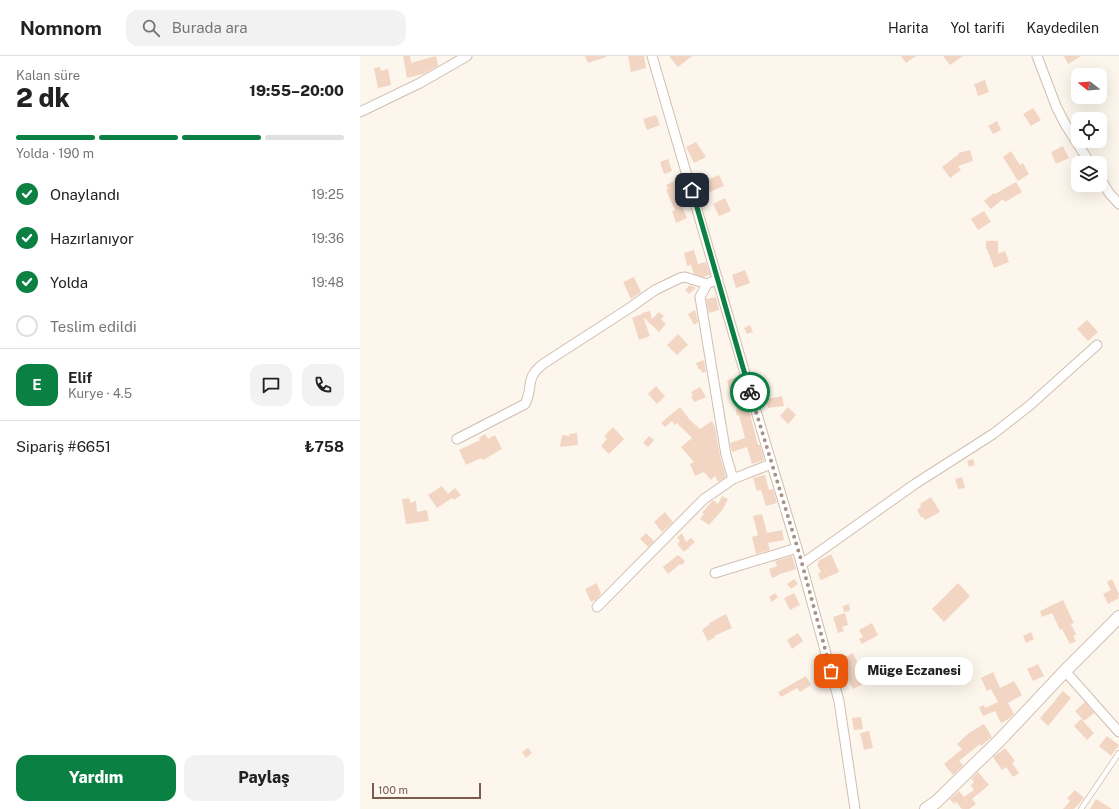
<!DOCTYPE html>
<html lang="tr">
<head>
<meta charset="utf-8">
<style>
  :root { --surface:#fff; --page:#f2f2f2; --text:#222; --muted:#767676; --line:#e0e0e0; --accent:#0b8043 }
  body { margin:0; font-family:"Public Sans",sans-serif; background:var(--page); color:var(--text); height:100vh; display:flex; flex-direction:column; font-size:15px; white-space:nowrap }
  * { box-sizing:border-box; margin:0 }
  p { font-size:13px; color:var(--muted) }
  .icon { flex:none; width:22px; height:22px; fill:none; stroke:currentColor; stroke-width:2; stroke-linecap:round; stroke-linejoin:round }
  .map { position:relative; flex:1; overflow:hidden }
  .panel { display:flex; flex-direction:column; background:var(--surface); width:360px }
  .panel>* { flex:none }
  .needle { width:26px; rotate:287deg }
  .controls { position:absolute; left:711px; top:12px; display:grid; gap:8px }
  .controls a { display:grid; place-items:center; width:36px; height:36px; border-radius:8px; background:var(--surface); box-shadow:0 4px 16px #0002; font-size:20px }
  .scale { position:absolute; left:12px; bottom:10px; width:109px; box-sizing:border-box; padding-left:4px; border:2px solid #7a5c4d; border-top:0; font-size:11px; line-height:14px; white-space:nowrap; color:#7a5c4d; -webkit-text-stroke:3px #fffaf3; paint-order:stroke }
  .pin { position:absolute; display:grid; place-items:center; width:34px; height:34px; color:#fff; margin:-17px; border-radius:8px; box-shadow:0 2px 6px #0006 }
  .courier { position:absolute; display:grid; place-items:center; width:40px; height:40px; margin:-20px; border:3px solid #0b8043; border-radius:50%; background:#fff; color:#222; box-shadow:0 1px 5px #0007 }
  .bubble { position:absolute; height:28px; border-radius:12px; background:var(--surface); box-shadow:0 4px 16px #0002; font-size:13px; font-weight:800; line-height:28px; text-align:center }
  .head em { font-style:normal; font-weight:800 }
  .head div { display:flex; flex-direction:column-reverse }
  .head { display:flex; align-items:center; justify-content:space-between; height:68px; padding:0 16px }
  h1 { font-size:26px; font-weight:800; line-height:30px }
  .bar { display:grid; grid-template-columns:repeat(4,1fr); gap:6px 4px; align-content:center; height:48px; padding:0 16px }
  .bar i { height:5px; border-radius:3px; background:var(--line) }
  .bar .selected { background:var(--accent) }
  .bar p { grid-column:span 4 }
  .line { display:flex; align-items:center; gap:10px; padding:0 16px; border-top:1px solid var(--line) }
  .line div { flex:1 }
  .round { display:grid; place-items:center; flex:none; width:42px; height:42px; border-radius:12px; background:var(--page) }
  ol { padding:0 16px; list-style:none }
  li { display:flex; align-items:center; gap:12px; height:44px }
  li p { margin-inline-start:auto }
  li .icon { padding:4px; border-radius:50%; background:var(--accent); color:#fff; stroke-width:4 }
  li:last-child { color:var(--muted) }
  li i { width:22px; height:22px; border:2px solid var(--line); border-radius:50% }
  .cta { display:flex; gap:8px; margin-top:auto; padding:8px 16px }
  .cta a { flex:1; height:46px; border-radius:12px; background:var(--accent); color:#fff; font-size:16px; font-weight:800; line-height:46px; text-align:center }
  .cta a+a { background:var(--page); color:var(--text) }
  header { display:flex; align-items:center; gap:24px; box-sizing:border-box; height:56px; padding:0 20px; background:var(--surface); border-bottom:1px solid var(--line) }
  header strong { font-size:19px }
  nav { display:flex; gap:22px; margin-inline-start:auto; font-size:14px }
  .search { width:280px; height:36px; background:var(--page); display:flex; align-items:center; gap:10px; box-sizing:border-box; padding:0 14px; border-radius:12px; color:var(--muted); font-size:15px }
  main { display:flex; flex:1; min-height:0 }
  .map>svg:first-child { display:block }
  .building { fill:#f3d5c3 }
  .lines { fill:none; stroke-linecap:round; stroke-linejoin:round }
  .lane-casing { stroke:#d1beb0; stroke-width:6 }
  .street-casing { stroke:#d1beb0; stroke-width:11 }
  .secondary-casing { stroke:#d6c0b0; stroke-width:14 }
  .lane { stroke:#fff; stroke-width:4.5 }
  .street { stroke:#fff; stroke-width:9 }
  .secondary { stroke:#fff; stroke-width:12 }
  .done { stroke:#a89285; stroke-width:4; stroke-dasharray:0 7.2 }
  .route { stroke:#0b8043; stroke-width:5 }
</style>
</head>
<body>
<header>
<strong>Nomnom</strong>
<div class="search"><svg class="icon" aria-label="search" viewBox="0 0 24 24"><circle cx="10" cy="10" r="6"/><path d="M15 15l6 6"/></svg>Burada ara</div>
<nav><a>Harita</a><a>Yol tarifi</a><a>Kaydedilen</a></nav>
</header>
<main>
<section class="panel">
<div class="head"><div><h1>2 dk</h1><p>Kalan süre</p></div><em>19:55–20:00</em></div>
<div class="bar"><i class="selected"></i><i class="selected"></i><i class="selected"></i><i></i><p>Yolda · 190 m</p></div>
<ol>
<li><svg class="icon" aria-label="check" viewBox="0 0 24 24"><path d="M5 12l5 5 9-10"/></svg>Onaylandı<p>19:25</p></li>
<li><svg class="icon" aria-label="check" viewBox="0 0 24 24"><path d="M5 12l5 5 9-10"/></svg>Hazırlanıyor<p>19:36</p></li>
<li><svg class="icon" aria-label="check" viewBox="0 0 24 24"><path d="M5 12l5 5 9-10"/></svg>Yolda<p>19:48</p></li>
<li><i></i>Teslim edildi</li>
</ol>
<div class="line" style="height:72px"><b class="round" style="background:var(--accent);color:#fff">E</b><div><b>Elif</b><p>Kurye · 4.5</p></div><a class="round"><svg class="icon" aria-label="chat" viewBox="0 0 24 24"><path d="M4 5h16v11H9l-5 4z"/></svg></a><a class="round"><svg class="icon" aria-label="phone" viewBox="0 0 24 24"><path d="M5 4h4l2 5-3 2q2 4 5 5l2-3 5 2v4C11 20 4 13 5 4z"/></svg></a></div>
<div class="line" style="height:52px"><div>Sipariş #6651</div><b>₺758</b></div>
<div class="cta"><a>Yardım</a><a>Paylaş</a></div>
</section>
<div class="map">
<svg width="759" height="753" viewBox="0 0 759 753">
  <rect width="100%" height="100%" fill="#fdf6ec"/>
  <path class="building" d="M 43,0 L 50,0 L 51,7 L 76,0 L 78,10 L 63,18 L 47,22 Z
    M 225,0 L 246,0 L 246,1 L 228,7 Z
    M 268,0 L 284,0 L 286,12 L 271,16 Z
    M 309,0 L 332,0 L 318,11 Z
    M 541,0 L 556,0 L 546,7 Z
    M 583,0 L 603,0 L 590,9 Z
    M 704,0 L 721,0 L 708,8 Z
    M 20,11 L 21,15 L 28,13 L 31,29 L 18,32 L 14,12 Z
    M 625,24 L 629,36 L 618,40 L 614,28 Z
    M 673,52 L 681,64 L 671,70 L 663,58 Z
    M 296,59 L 300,69 L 287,74 L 283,63 Z
    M 637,65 L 641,74 L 633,78 L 628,70 Z
    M 336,86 L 346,101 L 334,107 L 326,91 Z
    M 703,90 L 709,102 L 696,108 L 691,96 Z
    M 610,94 L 613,105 L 598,110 L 601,114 L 590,122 L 582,111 L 599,98 L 598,97 Z
    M 651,95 L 660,109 L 663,107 L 669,118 L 658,125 L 643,101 Z
    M 308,103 L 312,115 L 304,118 L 300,106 Z
    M 359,119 L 364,130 L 347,137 L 343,126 Z
    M 317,124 L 324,141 L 319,144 L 327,162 L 316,167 L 312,155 L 315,154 L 306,134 L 308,133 L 306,129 Z
    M 656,126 L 662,136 L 645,146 L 643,143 L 631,153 L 624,145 L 634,137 L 635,138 Z
    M 365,142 L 371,155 L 359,160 L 353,148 Z
    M 624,155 L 631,166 L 618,174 L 611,163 Z
    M 626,185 L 638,185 L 638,198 L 645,195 L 649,206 L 634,212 L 627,193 L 626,193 Z
    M 334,194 L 338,208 L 346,206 L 350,219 L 343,221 L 334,218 L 331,209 L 327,210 L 324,197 Z
    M 385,214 L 390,227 L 376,232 L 372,219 Z
    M 274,221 L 281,236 L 271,243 L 263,226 Z
    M 330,229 L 336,232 L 329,238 L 325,234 Z
    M 356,241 L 359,254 L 349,257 L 346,243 Z
    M 335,254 L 336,257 L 338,266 L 334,269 L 328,258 Z
    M 290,255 L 292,263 L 299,256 L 304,260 L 301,263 L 306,268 L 299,276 L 283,261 L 282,257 Z
    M 282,258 L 290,280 L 279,284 L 272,262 Z
    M 727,264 L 738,276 L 728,285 L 717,273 Z
    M 390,269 L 393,276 L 387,278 L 384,272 Z
    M 318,278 L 328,289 L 317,299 L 307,289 Z
    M 344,304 L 346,316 L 342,317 L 341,313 L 339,314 L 336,307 Z
    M 378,321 L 385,347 L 387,347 L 398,389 L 400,389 L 404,404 L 392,408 L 387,391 L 372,396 L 370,387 L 385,382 L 379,359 L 377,360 L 376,354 L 377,353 L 373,339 L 371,340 L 367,324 Z
    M 296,330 L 305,340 L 297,348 L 288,338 Z
    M 340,331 L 346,341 L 334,346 L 331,340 L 333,339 L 331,336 Z
    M 422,340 L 424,350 L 408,352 L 406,343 Z
    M 320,351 L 330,364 L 340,373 L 352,365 L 355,371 L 360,400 L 366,421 L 358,426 L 355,420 L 351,424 L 344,416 L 335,420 L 330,408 L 334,406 L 321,391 L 332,382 L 317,367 L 315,369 L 312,365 L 305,371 L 301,367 Z
    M 428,351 L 436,359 L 428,368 L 420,360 Z
    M 253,371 L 264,383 L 249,398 L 241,390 L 247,383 L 244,380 Z
    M 217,377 L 218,389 L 200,391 L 202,379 L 210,380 L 209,378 Z
    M 125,378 L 128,383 L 135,379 L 142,393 L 123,404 L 121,402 L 106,409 L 99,394 L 120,384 L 119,382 Z
    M 289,380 L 294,384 L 288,391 L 283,387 Z
    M 613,403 L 615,409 L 609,411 L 607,405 Z
    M 405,419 L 409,434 L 413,433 L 417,447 L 406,450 L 401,434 L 397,435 L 393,422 Z
    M 602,421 L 605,432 L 598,433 L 595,423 Z
    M 82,430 L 88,438 L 95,432 L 101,439 L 94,444 L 92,442 L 77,452 L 68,439 Z
    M 362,440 L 368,443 L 363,453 L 349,469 L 340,463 L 344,458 L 342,457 L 353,444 L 358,448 Z
    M 571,441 L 580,456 L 565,464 L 563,461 L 561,461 L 557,454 L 561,451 L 560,448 Z
    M 49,442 L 50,447 L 56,445 L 57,456 L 67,454 L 69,465 L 46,468 L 42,443 Z
    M 305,456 L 313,466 L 302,476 L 294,466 Z
    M 402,458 L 407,477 L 422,474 L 424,484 L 408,487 L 410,494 L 396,498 L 392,481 L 398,479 L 393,460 Z
    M 286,477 L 294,485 L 288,491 L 280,483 Z
    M 322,477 L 326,486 L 331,482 L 335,486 L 328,492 L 329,494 L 327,493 L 324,496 L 317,488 L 320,485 L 317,482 Z
    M 471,498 L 479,516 L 461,524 L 458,518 L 461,516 L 457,508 L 459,507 L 458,505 Z
    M 318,499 L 325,505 L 322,509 L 320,508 L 308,518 L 303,511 Z
    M 432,500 L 436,513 L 417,519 L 418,520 L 412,522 L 409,513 L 417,510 L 415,505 Z
    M 434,523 L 438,528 L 431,533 L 427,528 Z
    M 752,523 L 759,538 L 758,540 L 759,542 L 748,548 L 743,538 L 751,534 L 747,526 Z
    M 237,527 L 241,538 L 236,544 L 231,546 L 225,533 Z
    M 598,527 L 610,540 L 584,566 L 572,553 Z
    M 415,537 L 418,541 L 412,546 L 409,541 Z
    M 434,537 L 440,549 L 430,554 L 424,542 Z
    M 703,544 L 714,567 L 711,568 L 716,578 L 713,580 L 716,585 L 710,588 L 702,573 L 700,574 L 692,557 L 682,561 L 680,555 Z
    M 489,548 L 490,555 L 484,556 L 483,550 Z
    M 485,557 L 488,569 L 482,571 L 484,575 L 478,577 L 473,561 Z
    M 366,558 L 372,572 L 354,580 L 356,581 L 348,585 L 342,574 L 350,568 L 349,567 Z
    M 512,567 L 518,579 L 502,588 L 499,583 L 503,581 L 499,574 Z
    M 671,576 L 674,583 L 666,587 L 663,580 Z
    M 438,577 L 443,585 L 432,593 L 427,584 Z
    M 493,597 L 507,626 L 493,633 L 487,622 L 488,621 L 481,604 Z
    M 678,608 L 684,620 L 673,625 L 667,613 Z
    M 633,616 L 640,632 L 654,625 L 662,639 L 648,647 L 654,658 L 650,662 L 641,667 L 635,655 L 623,660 L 619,651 L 624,649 L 625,652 L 638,646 L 631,633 L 627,635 L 621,622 Z
    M 446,620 L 451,629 L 440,636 L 437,632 L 421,641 L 418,636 Z
    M 703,635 L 711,642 L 688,670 L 680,662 L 696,644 L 695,644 Z
    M 725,646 L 734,657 L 724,665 L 715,655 Z
    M 501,661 L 503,673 L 494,674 L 492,662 Z
    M 721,663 L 734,677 L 727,684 L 714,670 Z
    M 624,668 L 632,681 L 621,690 L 620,688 L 599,705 L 603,709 L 593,719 L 584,708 L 602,693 L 597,688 L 609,677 Z
    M 509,675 L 513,692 L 504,694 L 500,677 Z
    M 747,680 L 759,689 L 751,700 L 739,690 Z
    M 168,692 L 172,697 L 166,702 L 162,696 Z
    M 645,692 L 655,705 L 652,707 L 659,717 L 653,721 L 646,711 L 642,714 L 633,701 Z
    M 618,716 L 629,729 L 612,743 L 616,748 L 609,753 L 602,753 L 596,746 L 594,748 L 590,743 L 599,735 L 604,741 L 614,734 L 611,729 L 614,726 L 611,723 Z
    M 715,734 L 724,742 L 714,753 L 703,753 L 710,745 L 707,742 Z
    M 736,743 L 752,753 L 730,753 Z"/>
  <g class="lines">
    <defs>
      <path id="lane" d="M 721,753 L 759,697"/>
      <path id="street" d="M 292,0 L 401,372 L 437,492 L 479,645 L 495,753
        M 677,0 L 696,50 L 705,68 L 730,107
        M 0,56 L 60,27 L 107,0
        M 740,122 L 749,137 L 759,148
        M 97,383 L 165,348 C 174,331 164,323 183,308 L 271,251 L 295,234 L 320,222 L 325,221 L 347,228
        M 373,423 L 411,408
        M 442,508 L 555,428 L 633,378 L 669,350 L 737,289
        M 355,517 L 437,492
        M 237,551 L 344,443 L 373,423 L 366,399 L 340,241 L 347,228 L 358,223
        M 705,615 L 759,676"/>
      <path id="secondary" d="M 566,753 L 576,746 L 639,685 L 705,615 L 759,561"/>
    </defs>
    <use href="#lane" class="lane-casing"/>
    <use href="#street" class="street-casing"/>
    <use href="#secondary" class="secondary-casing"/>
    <use href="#lane" class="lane"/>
    <use href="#street" class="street"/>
    <use href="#secondary" class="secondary"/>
  </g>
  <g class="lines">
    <path class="done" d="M 390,336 L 440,500 L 471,615"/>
    <path class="route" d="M 332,134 L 390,336"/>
  </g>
</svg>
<div class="controls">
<a><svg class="needle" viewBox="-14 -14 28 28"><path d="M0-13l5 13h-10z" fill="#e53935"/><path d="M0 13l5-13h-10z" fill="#767676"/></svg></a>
<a><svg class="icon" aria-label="locate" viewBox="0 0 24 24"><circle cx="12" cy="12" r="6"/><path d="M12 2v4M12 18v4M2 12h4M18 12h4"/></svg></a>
<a><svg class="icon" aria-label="layers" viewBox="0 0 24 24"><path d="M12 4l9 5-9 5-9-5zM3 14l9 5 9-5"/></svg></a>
</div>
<div class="scale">100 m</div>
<div class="pin" style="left:471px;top:615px;background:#ea580c"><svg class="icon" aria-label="bag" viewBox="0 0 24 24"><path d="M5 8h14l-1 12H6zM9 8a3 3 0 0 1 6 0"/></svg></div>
<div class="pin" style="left:332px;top:134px;background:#1f2937"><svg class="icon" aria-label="home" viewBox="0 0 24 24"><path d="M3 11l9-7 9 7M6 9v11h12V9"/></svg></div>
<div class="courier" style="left:390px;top:336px"><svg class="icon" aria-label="bike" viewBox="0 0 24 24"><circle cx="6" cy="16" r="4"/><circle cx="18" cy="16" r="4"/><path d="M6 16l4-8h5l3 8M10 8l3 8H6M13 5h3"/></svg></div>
<div class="bubble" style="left:495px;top:601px;width:118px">Müge Eczanesi</div>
</div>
</main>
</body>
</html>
